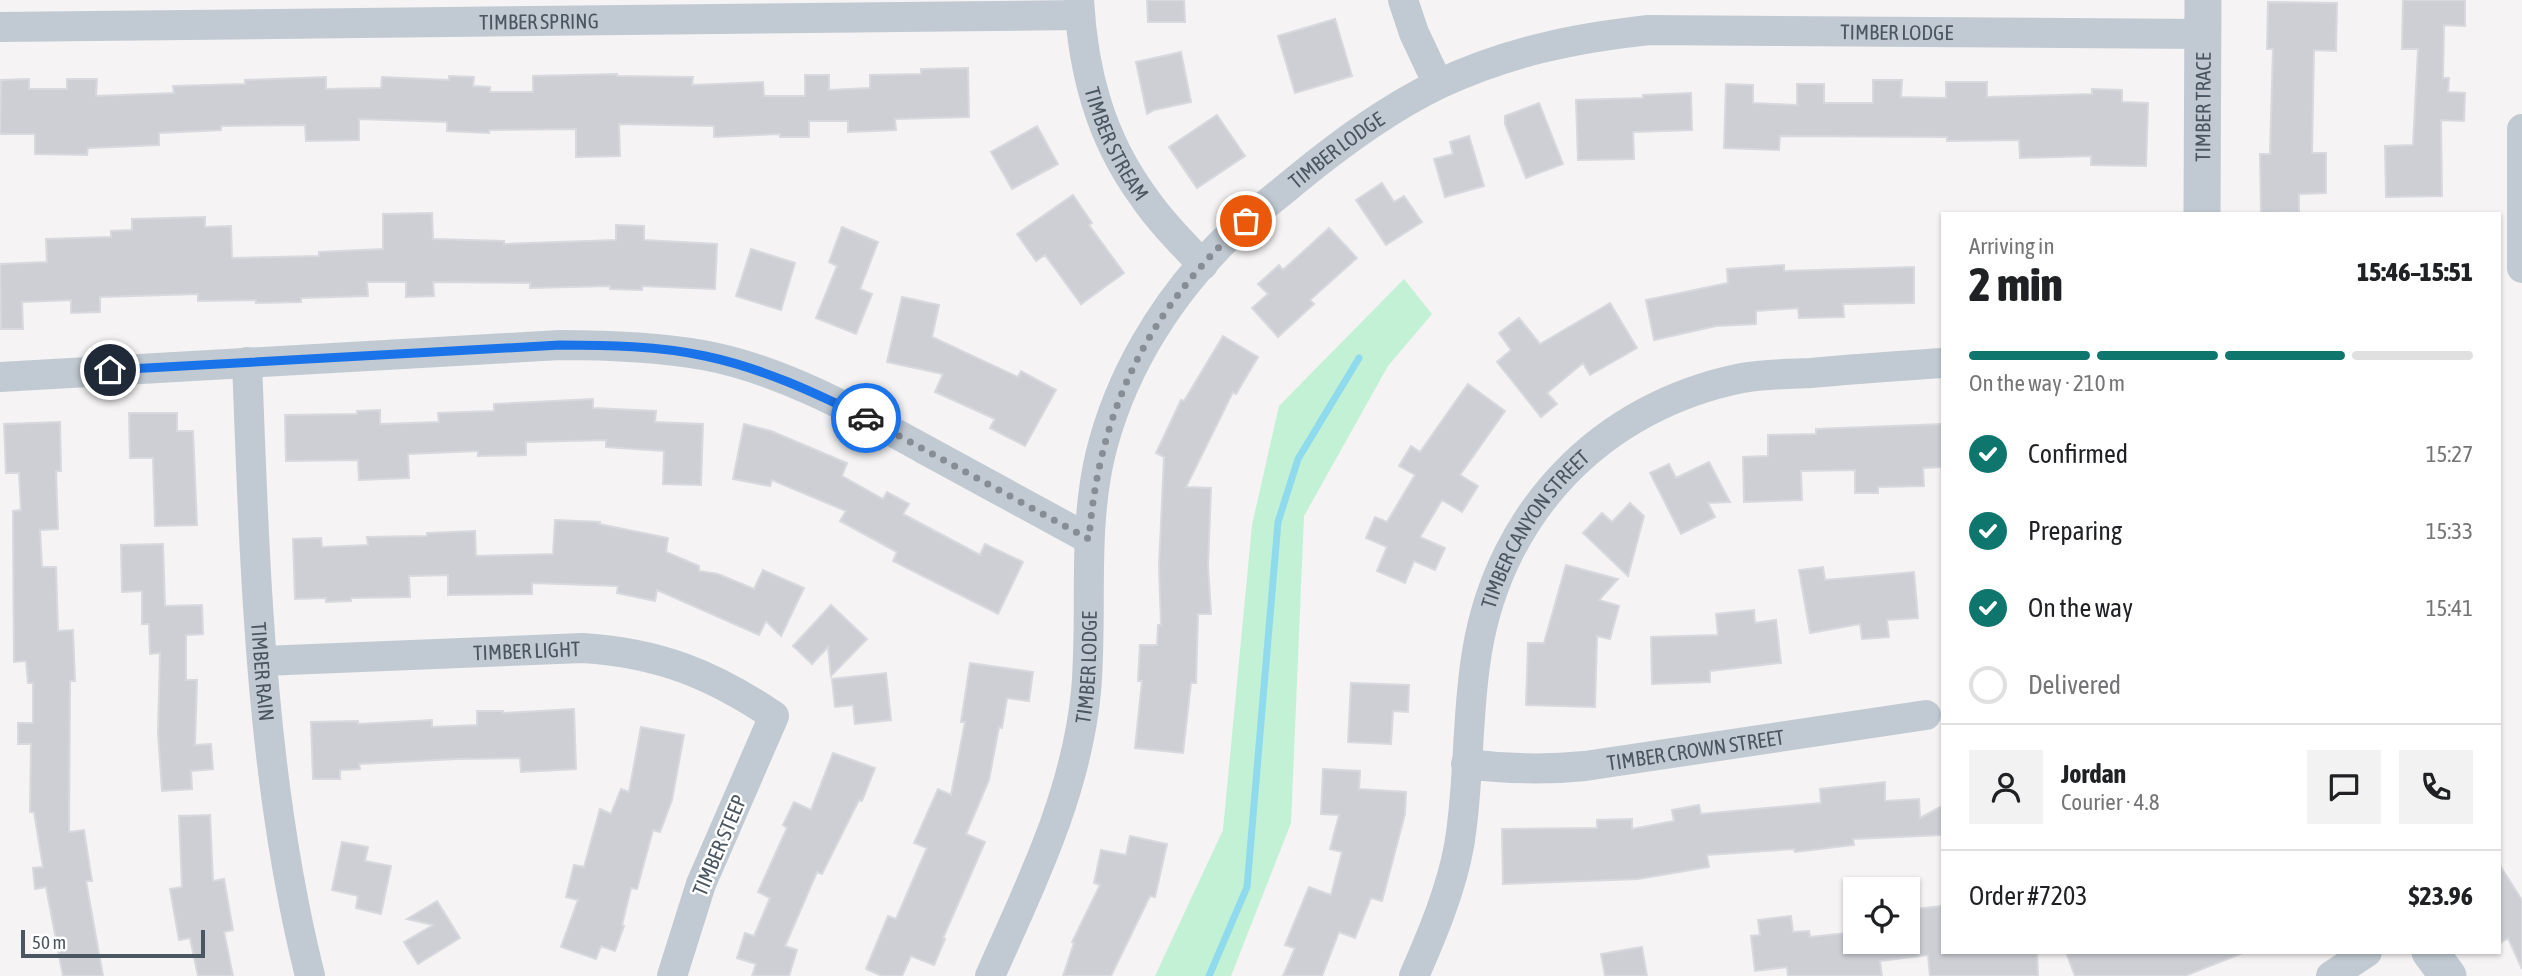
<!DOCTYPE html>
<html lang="en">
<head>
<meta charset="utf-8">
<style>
  :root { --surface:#fff; --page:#f2f2f2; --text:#202124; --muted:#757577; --line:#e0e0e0; --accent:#0f766e }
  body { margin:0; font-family:"Asap Condensed",sans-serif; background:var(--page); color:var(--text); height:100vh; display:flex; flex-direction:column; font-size:26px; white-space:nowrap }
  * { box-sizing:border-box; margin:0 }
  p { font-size:23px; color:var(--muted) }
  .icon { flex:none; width:38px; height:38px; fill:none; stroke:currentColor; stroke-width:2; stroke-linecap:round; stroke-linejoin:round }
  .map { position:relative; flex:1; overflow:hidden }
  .side { position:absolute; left:1941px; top:212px; width:560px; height:742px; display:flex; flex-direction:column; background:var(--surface); border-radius:0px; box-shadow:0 2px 5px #0004 }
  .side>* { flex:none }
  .controls { position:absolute; left:1843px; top:877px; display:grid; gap:14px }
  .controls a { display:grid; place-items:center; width:77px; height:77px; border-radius:0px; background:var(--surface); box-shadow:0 2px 5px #0004; font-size:35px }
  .scale { position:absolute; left:21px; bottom:18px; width:184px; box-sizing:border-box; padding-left:7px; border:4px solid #4a5661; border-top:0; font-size:19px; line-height:24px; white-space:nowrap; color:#4a5661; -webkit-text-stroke:5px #fff; paint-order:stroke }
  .pin { position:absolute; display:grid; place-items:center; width:60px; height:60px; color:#fff; margin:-30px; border:4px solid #fff; border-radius:50%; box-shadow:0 2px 7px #0007 }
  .courier { position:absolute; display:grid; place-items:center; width:70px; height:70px; margin:-35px; border:5px solid #1a73e8; border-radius:50%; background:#fff; color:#222; box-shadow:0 2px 9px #0007 }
  .overview em { font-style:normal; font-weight:800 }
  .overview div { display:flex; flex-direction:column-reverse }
  .overview { display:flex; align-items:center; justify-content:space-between; height:119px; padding:0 28px }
  h1 { font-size:46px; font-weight:800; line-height:52px }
  .bar { display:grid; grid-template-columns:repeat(4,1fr); gap:10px 7px; align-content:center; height:84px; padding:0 28px }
  .bar i { height:9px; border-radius:5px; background:var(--line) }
  .bar .on { background:var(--accent) }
  .bar p { grid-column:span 4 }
  .line { display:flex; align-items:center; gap:18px; padding:0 28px; border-top:2px solid var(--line) }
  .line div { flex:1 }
  .round { display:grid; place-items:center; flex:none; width:74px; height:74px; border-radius:0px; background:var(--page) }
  ol { padding:0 28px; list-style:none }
  li { display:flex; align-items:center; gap:21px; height:77px }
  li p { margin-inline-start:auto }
  li .icon { padding:7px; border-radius:50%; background:var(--accent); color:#fff; stroke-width:4 }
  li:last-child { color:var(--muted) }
  li i { width:38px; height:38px; border:4px solid var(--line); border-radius:50% }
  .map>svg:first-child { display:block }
  .green { fill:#c3f1d5 }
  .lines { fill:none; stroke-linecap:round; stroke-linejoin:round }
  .stream { stroke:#90daee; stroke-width:7 }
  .building { fill:#cdcfd5; stroke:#d7d9de; stroke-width:2 }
  .minor { stroke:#c1cad2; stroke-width:30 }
  .tertiary { stroke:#c1cad2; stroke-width:37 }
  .done { stroke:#868d94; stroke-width:7; stroke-dasharray:0 12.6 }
  .route { stroke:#1a73e8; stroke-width:9 }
  .labels { text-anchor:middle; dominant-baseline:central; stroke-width:5; stroke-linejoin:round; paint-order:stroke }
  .street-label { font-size:21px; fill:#4a5661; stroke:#fff }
</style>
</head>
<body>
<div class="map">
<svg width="2522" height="976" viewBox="0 0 2522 976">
  <rect width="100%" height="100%" fill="#f5f3f3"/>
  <path class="green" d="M 1404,279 L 1432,314 L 1388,366 L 1304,516 L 1291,823 L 1231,976 L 1155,976 L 1223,830 L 1252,525 L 1279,406 Z"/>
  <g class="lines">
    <path class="stream" d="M 1209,976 L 1247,887 L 1278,522 L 1298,459 L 1359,358"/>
  </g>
  <path class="building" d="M 1147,0 L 1184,0 L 1185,22 L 1148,22 Z
    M 2403,0 L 2465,0 L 2465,26 L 2444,25 L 2443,78 L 2449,78 L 2448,92 L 2465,93 L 2464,121 L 2441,120 L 2442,196 L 2386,197 L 2385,146 L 2413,145 L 2418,49 L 2402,49 Z
    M 2268,2 L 2337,3 L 2336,51 L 2314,50 L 2312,153 L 2326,153 L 2326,193 L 2299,194 L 2299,212 L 2261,213 L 2260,154 L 2270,154 L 2273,49 L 2267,49 Z
    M 1335,19 L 1352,76 L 1295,93 L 1278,36 Z
    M 1181,52 L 1191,102 L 1154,110 L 1147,114 L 1136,62 Z
    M 968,68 L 969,117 L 895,119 L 896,130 L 848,132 L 848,121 L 809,121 L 809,137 L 780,137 L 780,134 L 714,137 L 714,126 L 619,124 L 620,156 L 576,157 L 576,129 L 489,130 L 489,133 L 447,131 L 447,122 L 359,119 L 359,140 L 306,141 L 305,125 L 221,126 L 221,130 L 159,133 L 159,145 L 88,148 L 87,155 L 35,154 L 35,134 L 0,134 L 1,80 L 29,79 L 29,89 L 67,89 L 67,79 L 97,79 L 96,96 L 174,93 L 173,86 L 245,84 L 245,80 L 326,77 L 326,89 L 381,88 L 382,77 L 449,80 L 449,76 L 474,77 L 473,86 L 490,87 L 490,92 L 533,92 L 533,76 L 617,74 L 617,76 L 693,77 L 692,85 L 763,82 L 764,96 L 805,96 L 805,75 L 829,75 L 829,90 L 870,88 L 870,75 L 921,74 L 921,69 Z
    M 1873,80 L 1902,80 L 1901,97 L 1946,98 L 1946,82 L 1987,82 L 1987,97 L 2092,94 L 2092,89 L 2122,90 L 2122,102 L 2148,103 L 2146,166 L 2091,165 L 2091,156 L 2020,158 L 2019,140 L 1947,141 L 1947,137 L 1780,136 L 1779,150 L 1724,148 L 1726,84 L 1753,85 L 1753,103 L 1797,105 L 1797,84 L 1824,84 L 1824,103 L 1873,103 Z
    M 1691,93 L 1692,130 L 1633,132 L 1634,159 L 1578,160 L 1576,100 L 1643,98 L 1643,95 Z
    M 1539,103 L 1563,164 L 1526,178 L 1505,124 L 1505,116 Z
    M 1217,115 L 1245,156 L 1197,188 L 1169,147 Z
    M 1037,126 L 1058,164 L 1012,189 L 991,152 Z
    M 1469,136 L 1484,186 L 1445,197 L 1434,159 L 1453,154 L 1450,142 Z
    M 1382,183 L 1394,202 L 1404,196 L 1422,222 L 1386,245 L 1356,200 Z
    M 1073,195 L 1092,223 L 1089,225 L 1124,273 L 1081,304 L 1045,255 L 1036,261 L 1017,234 Z
    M 432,213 L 433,239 L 504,241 L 504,244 L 616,240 L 616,225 L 644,226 L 644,240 L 717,244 L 715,289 L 642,286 L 642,290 L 610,289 L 610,286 L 530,288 L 530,283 L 433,282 L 434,296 L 406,297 L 406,282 L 367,282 L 368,296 L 301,298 L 301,302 L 256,303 L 256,300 L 198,301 L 198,294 L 100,297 L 100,312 L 71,313 L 71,300 L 22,302 L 23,329 L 1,329 L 0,264 L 47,262 L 46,239 L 111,237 L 111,231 L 132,230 L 132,219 L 205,217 L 205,227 L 231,226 L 232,258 L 319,256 L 319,252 L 383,249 L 383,214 Z
    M 842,227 L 878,242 L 860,289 L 872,294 L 856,334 L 816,318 L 837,266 L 829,262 Z
    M 1329,228 L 1357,258 L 1310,300 L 1314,304 L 1278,337 L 1252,308 L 1268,294 L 1258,284 L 1279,265 L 1283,270 Z
    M 751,249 L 795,263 L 781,310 L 736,296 Z
    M 1784,265 L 1784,271 L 1914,267 L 1914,303 L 1843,304 L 1844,317 L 1799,318 L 1798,308 L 1756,311 L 1756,324 L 1716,326 L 1654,340 L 1646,300 L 1728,283 L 1727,269 Z
    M 902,297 L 939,305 L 932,337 L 1018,377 L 1021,371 L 1056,390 L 1025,446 L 990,428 L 995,419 L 935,392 L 943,374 L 887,362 Z
    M 1610,303 L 1637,348 L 1590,375 L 1583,363 L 1547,393 L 1557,404 L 1541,417 L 1497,362 L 1511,350 L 1499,333 L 1519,318 L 1540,344 Z
    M 1223,336 L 1258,357 L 1236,394 L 1233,392 L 1186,487 L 1211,488 L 1208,566 L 1211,614 L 1198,614 L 1196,683 L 1191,683 L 1183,753 L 1135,748 L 1142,681 L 1138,681 L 1140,645 L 1157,645 L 1158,625 L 1161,625 L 1159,566 L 1164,457 L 1156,453 L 1181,400 L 1184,401 Z
    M 1468,384 L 1505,411 L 1460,475 L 1478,486 L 1462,512 L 1442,500 L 1420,537 L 1445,548 L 1435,570 L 1414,561 L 1405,583 L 1377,571 L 1387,547 L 1366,538 L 1375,517 L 1387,522 L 1415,475 L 1399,466 L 1411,446 L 1420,452 Z
    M 593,399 L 593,408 L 656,411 L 655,422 L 703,424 L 701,485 L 663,484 L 664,451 L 606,447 L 606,440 L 526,442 L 526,455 L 478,456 L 478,451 L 408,454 L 409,478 L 359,480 L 358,460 L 286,461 L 285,415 L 357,414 L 357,411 L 380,410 L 380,424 L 439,422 L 438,413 L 494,411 L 494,404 Z
    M 129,413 L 177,413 L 177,431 L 193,431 L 197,525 L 155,526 L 153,458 L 130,458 Z
    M 60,422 L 61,471 L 56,471 L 58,529 L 40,530 L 42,567 L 56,567 L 58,631 L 73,630 L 75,681 L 70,681 L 69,832 L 84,830 L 92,881 L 86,881 L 103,976 L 63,976 L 46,887 L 35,889 L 33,868 L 43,867 L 34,812 L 30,812 L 31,744 L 18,744 L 18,723 L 33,723 L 33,683 L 28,683 L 26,661 L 14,662 L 13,511 L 21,510 L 19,473 L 6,473 L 4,424 Z
    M 744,424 L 771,431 L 847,463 L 842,476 L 883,499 L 887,492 L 909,504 L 903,514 L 980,555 L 985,544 L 1023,562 L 998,614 L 893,561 L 897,552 L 840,521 L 846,511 L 772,480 L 770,486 L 733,479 Z
    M 1942,424 L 1942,467 L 1923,468 L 1924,486 L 1878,487 L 1878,493 L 1855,493 L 1855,470 L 1801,471 L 1802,500 L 1744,502 L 1743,457 L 1768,456 L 1768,435 L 1816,434 L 1816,429 Z
    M 1709,462 L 1730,502 L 1708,503 L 1715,517 L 1681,534 L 1650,473 L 1669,464 L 1676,478 Z
    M 1630,503 L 1644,516 L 1628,576 L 1583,533 L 1602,513 L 1612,522 Z
    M 555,520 L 600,522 L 599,524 L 668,538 L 666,552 L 699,566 L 699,571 L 718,574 L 754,589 L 763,570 L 804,588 L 781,636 L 766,621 L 759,635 L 657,590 L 655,601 L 617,593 L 618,586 L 532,583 L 532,594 L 448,595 L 448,575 L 409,576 L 410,597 L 351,598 L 351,601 L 326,602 L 326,598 L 295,599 L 293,539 L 321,538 L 322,547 L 368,545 L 367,537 L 427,536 L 427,533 L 475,531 L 476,556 L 553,554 Z
    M 163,544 L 165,606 L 202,605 L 203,634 L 186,635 L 186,680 L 197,680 L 195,745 L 211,744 L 213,769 L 191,771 L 192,789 L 162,791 L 158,733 L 160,653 L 150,654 L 149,624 L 142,624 L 142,591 L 122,592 L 121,545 Z
    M 1566,565 L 1618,579 L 1599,600 L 1619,606 L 1610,639 L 1597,636 L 1595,707 L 1526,705 L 1528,643 L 1544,643 Z
    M 1823,567 L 1825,580 L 1914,572 L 1918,618 L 1887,620 L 1889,637 L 1862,639 L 1860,624 L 1810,633 L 1799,570 Z
    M 831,605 L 867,639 L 831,676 L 828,647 L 812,664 L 793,646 Z
    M 1754,610 L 1755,623 L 1776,620 L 1781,663 L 1710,671 L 1710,682 L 1652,684 L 1651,637 L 1718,635 L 1716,614 Z
    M 970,663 L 1033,672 L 1029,701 L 1007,698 L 1002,728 L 999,727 L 989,780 L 966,834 L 985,842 L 943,938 L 945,939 L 934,965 L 911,956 L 902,976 L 882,976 L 866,969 L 888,916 L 896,919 L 927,848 L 914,843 L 938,789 L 951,795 L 965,722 L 961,722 Z
    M 886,673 L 891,720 L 855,724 L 853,705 L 835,707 L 832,679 Z
    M 1351,683 L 1409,685 L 1408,712 L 1393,711 L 1391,744 L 1348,742 Z
    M 574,709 L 576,769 L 521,772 L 520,758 L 456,759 L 359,764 L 360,769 L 340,770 L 340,779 L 313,779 L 311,722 L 358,721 L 358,724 L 432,720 L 432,727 L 477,725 L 477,711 L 503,711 L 503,713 Z
    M 641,727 L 684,735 L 672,800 L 660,832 L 653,830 L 637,889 L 631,888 L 622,925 L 624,926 L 615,951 L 601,946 L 596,959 L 561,947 L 578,900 L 566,897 L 574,865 L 584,867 L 600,809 L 611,814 L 621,789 L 629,792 Z
    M 833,753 L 875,768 L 862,801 L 859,800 L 822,874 L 817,872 L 785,946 L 797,950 L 789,976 L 752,976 L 756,964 L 737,958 L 745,933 L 754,936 L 770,898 L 758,892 L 787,828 L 783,825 L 794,802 L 811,810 Z
    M 1323,769 L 1360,771 L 1359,789 L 1406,792 L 1405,814 L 1382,901 L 1371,898 L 1355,938 L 1339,932 L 1322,976 L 1283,976 L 1295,948 L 1285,945 L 1309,887 L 1331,895 L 1342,852 L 1330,849 L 1339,815 L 1321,814 Z
    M 1885,782 L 1885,801 L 1919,799 L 1920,818 L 1942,806 L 1942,835 L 1853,839 L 1854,845 L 1795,852 L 1794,849 L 1707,855 L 1709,867 L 1638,879 L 1503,884 L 1502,829 L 1597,828 L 1597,820 L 1632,819 L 1632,829 L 1674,821 L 1672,810 L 1699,805 L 1701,814 L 1821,803 L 1820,789 Z
    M 210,815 L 213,881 L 224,879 L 233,930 L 224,932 L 233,976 L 198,976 L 190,938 L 179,940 L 170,889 L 182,887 L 179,816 Z
    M 1130,836 L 1167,844 L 1155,897 L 1150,896 L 1111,976 L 1063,976 L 1074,943 L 1072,942 L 1100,885 L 1094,883 L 1101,850 L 1126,855 Z
    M 342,842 L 368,847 L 365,861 L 391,866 L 381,914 L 356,908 L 358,896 L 332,890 Z
    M 2499,864 L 2522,900 L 2522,969 L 2508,938 L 2499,944 Z
    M 437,901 L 460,938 L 418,964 L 404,942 L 433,925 L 407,919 Z
    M 1942,906 L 1942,952 L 2037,952 L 2038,976 L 1930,976 L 1928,955 L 1880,961 L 1882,976 L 1788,976 L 1787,967 L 1755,971 L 1751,936 L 1760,935 L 1758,920 L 1791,916 L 1793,932 L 1809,931 L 1810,937 L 1855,932 L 1855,942 L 1912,942 L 1909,910 Z
    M 1642,947 L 1647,976 L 1605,976 L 1601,954 Z
    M 2066,952 L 2242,952 L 2243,953 L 2185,976 L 2075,976 Z"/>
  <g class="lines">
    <g class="minor">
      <path id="s1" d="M 1079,0 C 1083,71 1100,137 1143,196 C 1160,221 1182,243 1203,265"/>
      <path d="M 1403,0 L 1414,33 L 1438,84"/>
      <path id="s2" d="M 0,27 L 1080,15"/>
      <path d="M 2522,129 L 2522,268"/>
      <path id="s3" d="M 247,362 C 255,568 260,776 310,976"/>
      <path d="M 0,377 L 560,345 C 607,345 656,347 703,355 C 780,369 853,410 922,448 C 978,478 1033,509 1089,539"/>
      <path id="s4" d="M 263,661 L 583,648 C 659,653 712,674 774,716 L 701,884 L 672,976"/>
      <path id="s5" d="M 1466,764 C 1506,769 1545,770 1585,766 L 1926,715"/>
      <path id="s6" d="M 990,976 C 1031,884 1076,794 1086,692 C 1093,614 1082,534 1100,456 C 1119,377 1162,305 1218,247 C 1242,222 1270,202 1296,180 C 1340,144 1387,109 1439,84 C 1507,52 1575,38 1649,30 L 2202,34"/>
      <path id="s7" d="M 1414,976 C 1432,935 1451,890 1459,846 C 1470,782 1466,716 1477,652 C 1500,511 1602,406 1742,378 C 1764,374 1788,374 1811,373 C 1855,369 1899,366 1942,363"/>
      <path d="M 2331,976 L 2367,952"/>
    </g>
    <g class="tertiary">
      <path id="s8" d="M 2202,214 L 2203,0"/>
      <path d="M 2430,952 L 2448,976"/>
    </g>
  </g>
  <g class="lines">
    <path class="done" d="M 866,418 L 1089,539 C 1099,409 1149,309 1246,221"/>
    <path class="route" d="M 110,370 L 560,345 C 606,345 660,346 705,356 C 762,368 814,392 866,418"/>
  </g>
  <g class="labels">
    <g class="street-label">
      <text stroke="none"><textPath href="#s2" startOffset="539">TIMBER SPRING</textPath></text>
      <text stroke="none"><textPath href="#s6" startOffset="1522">TIMBER LODGE</textPath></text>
      <text stroke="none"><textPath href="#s8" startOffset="107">TIMBER TRACE</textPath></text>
      <text stroke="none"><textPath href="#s1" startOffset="150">TIMBER STREAM</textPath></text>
      <text stroke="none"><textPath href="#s6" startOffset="934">TIMBER LODGE</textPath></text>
      <text stroke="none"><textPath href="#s7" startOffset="471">TIMBER CANYON STREET</textPath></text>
      <text stroke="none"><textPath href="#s4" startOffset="264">TIMBER LIGHT</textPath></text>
      <text stroke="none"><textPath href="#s6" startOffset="326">TIMBER LODGE</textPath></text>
      <text stroke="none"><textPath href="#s3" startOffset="310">TIMBER RAIN</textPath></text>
      <text stroke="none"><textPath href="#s5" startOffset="231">TIMBER CROWN STREET</textPath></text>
      <text transform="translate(719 845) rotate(-67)">TIMBER STEEP</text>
    </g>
  </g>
</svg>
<div class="controls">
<a><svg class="icon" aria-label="locate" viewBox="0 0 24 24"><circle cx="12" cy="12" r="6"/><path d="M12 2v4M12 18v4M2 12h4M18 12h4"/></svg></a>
</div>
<div class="scale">50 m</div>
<div class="pin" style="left:1246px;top:221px;background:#ea580c"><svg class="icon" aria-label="bag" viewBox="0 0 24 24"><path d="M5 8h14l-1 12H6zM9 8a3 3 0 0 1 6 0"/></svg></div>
<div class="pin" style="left:110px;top:370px;background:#1f2937"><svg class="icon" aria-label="home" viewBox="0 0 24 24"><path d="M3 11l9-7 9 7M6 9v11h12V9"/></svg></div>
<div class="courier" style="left:866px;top:418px"><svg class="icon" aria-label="car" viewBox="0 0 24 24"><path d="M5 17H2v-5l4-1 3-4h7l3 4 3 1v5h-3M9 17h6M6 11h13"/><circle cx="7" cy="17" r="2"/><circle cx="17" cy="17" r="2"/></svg></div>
<section class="side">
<div class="overview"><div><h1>2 min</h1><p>Arriving in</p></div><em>15:46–15:51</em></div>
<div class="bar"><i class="on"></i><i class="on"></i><i class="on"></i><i></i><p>On the way · 210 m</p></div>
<ol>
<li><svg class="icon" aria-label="check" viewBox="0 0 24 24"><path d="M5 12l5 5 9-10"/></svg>Confirmed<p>15:27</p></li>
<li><svg class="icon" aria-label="check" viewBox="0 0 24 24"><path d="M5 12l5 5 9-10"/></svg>Preparing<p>15:33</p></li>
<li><svg class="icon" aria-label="check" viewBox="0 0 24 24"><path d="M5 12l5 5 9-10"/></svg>On the way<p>15:41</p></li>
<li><i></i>Delivered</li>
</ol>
<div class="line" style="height:126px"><a class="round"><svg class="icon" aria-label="person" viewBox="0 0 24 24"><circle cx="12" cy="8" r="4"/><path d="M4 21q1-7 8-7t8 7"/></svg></a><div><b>Jordan</b><p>Courier · 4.8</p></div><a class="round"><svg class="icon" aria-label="chat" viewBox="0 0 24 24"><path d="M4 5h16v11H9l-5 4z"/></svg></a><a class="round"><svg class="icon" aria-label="phone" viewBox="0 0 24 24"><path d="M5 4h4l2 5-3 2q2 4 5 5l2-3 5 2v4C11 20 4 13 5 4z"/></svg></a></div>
<div class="line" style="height:91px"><div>Order #7203</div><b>$23.96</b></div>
</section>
</div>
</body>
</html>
